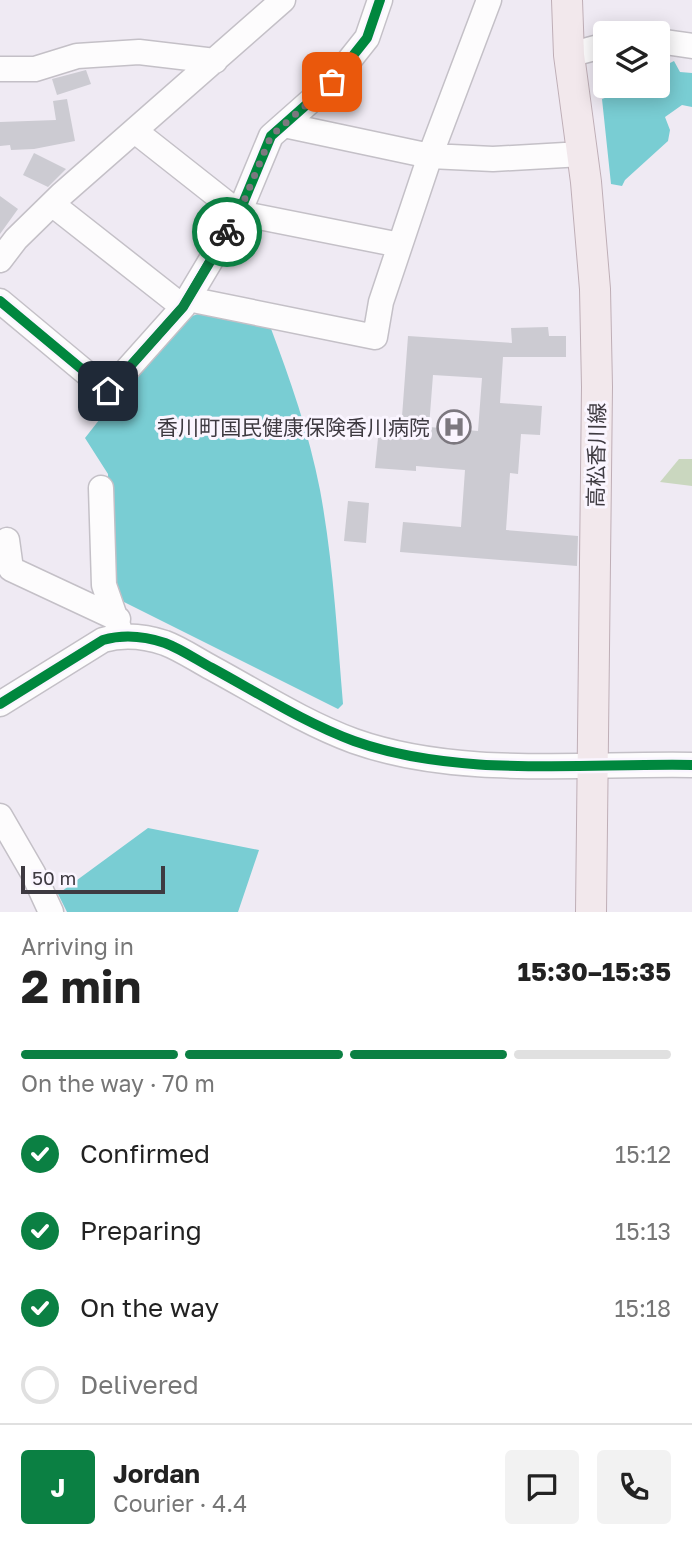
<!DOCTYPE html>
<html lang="en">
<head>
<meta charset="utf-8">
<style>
  :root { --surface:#fff; --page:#f2f2f2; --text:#222; --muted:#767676; --line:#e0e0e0; --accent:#0b8043 }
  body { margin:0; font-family:"Golos Text","Noto Sans JP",sans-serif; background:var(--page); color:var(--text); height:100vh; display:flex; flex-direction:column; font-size:26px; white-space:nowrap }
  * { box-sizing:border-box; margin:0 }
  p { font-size:23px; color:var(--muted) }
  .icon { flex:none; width:38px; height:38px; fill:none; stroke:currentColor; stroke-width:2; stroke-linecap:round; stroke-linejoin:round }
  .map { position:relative; height:912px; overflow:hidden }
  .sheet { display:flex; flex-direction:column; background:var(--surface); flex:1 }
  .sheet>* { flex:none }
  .tools { position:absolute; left:593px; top:21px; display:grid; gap:14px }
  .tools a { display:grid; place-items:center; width:77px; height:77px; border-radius:7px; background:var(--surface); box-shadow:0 4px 18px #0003; font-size:35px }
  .scale { position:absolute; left:21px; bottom:18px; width:144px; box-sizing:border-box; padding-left:7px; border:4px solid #3e3a41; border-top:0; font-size:19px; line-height:24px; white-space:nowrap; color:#3e3a41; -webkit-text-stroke:5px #faf5ff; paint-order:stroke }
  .pin { position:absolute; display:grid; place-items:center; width:60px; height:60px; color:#fff; margin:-30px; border-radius:14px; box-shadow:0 4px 10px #0006 }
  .courier { position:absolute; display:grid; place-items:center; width:70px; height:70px; margin:-35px; border:5px solid #0b8043; border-radius:50%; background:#fff; color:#222; box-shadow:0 2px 9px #0007 }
  .overview em { font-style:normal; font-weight:700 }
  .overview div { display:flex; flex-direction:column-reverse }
  .overview { display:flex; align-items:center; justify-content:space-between; height:119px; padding:0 21px }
  h1 { font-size:46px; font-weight:700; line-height:52px }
  .bar { display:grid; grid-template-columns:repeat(4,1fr); gap:10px 7px; align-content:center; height:84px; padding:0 21px }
  .bar i { height:9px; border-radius:5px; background:var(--line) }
  .bar .on { background:var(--accent) }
  .bar p { grid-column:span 4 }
  .line { display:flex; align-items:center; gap:18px; padding:0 21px; border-top:2px solid var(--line) }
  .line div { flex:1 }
  .round { display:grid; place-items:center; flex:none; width:74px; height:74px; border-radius:7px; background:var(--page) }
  ol { padding:0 21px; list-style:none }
  li { display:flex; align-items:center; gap:21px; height:77px }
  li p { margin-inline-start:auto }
  li .icon { padding:7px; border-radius:50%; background:var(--accent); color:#fff; stroke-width:4 }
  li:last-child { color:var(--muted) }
  li i { width:38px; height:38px; border:4px solid var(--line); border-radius:50% }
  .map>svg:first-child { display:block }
  .green { fill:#cad7bf }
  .water { fill:#79cdd3 }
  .building { fill:#cccbd2; fill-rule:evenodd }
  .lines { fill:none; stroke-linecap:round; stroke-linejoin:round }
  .minor-casing { stroke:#c4c0c7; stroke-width:27 }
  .major-casing { stroke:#bfaeb6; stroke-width:32 }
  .minor { stroke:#fdfcfd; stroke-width:24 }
  .major { stroke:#f2e8ec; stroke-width:30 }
  .cycleway-casing { stroke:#faf5ff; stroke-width:15 }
  .cycleway { stroke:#00873e; stroke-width:10 }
  .done { stroke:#7c787f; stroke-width:7; stroke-dasharray:0 12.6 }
  .route { stroke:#0b8043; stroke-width:9 }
  .labels { text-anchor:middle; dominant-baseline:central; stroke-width:6; stroke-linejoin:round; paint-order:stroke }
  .poi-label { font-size:21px; fill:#3e3a41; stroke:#faf5ff; text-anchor:end }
  .street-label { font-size:21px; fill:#3e3a41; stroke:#faf5ff }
</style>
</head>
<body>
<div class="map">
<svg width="692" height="912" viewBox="0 0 692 912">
  <rect width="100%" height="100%" fill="#efeaf3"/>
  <path class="green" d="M 679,459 L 692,459 L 692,486 L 660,482 Z"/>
  <path class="water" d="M 674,61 L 680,72 L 692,73 L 692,107 L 682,105 L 665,117 L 670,130 L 668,141 L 625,180 L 622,186 L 611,184 L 602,99 L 618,93 L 627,86 L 658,86 L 658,69 Z
    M 206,311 L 270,326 C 290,379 309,433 320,490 C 333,560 337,632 343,704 L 338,709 L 124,602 L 110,576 L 108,474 L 85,438 L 176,322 Z
    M 148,828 L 259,850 L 238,912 L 67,912 L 58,894 Z"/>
  <path class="building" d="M 86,70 L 91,84 L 57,95 L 52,79 Z
    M 67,99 L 75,141 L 34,149 L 11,150 L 10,145 L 0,146 L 0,122 L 56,120 L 53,101 Z
    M 34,153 L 66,169 L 48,187 L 23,175 Z
    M 0,196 L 18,209 L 0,234 Z
    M 548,327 L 549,336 L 566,336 L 566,357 L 503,357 L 500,403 L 542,406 L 540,435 L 521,434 L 518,474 L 510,473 L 506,530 L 578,536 L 577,566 L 400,552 L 403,522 L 461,527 L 465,470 L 416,466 L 416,471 L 375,468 L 379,428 L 401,430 L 408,336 L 512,343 L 511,328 ZM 433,375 L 482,378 L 478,431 L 429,427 Z
    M 348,501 L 369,503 L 366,543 L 344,541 Z"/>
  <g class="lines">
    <defs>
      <path id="minor" d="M 658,41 L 692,46
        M 569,55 L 606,45
        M 0,69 L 35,69 L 77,56 L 139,52 L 215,61
        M 284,125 L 430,156 L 493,159 L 582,154
        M 135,131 L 239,213 L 400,245
        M 52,204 L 183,307
        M 0,260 L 16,239 L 61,195 L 283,0
        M 188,299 L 375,337 L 381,302 L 430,156 L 489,0
        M 0,301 L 108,391 L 183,307 L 239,213 L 271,136 L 332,82 L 367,38 L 380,0
        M 101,488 L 104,585 L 121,634
        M 7,540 L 11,569 L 118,619
        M 0,704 L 103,640 C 124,634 144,636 165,643 C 181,649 197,660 212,668 C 258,693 305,723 354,741 C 458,778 583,763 692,765
        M 0,816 L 33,873 L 51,912"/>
      <path id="major" d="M 567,0 L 569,55 L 586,182 L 595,289 L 597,387 L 591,912"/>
    </defs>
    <use href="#minor" class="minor-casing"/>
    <use href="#major" class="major-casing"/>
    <use href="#minor" class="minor"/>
    <use href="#major" class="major"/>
    <defs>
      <path id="cycleway" d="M 0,301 L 108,391 L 183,307 L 239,213 L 271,136 L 332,82 L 367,38 L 380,0
        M 0,704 L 103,640 C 124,634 144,636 165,643 C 181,649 197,660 212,668 C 258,693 305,723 354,741 C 458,778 583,763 692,765"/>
    </defs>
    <use href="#cycleway" class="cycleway-casing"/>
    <use href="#cycleway" class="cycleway"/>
  </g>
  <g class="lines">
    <path class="done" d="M 227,232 L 239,213 L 271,136 L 332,82"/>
    <path class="route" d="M 108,391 L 183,307 L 227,232"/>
  </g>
  <defs>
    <symbol id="hospital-ring" viewBox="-11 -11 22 22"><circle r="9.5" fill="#faf5ff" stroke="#7c787f" stroke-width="1.5"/><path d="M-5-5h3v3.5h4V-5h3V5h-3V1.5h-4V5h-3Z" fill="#7c787f"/></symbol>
  </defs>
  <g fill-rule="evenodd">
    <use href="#hospital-ring" x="435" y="408" width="38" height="38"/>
  </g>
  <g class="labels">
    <g class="poi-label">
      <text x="430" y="427">香川町国民健康保険香川病院</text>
    </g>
    <g class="street-label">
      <text transform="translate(596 455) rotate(-89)">高松香川線</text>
    </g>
  </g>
</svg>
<div class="tools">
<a><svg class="icon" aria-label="layers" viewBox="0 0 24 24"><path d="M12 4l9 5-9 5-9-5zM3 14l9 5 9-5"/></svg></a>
</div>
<div class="scale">50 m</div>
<div class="pin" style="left:332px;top:82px;background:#ea580c"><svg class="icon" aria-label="bag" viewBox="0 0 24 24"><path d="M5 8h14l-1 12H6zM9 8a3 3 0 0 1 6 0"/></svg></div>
<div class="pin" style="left:108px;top:391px;background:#1f2937"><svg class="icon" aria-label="home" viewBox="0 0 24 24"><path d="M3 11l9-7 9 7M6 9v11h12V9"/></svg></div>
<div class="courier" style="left:227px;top:232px"><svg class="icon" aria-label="bike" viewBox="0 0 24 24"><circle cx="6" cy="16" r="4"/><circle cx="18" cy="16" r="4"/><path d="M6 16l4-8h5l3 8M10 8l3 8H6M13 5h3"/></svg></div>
</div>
<section class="sheet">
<div class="overview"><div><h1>2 min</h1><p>Arriving in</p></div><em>15:30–15:35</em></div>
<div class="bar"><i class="on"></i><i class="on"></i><i class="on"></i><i></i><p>On the way · 70 m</p></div>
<ol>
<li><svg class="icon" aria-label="check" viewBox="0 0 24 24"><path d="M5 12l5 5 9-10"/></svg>Confirmed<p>15:12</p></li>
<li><svg class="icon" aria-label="check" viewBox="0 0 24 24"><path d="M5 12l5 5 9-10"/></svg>Preparing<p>15:13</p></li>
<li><svg class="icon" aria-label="check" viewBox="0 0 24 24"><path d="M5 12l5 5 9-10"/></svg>On the way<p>15:18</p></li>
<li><i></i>Delivered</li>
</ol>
<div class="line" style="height:126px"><b class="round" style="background:var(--accent);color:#fff">J</b><div><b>Jordan</b><p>Courier · 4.4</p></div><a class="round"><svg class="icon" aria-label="chat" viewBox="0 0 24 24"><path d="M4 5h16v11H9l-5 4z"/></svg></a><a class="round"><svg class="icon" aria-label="phone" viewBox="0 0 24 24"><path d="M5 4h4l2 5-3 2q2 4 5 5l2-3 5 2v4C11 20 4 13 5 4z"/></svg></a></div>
</section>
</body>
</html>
